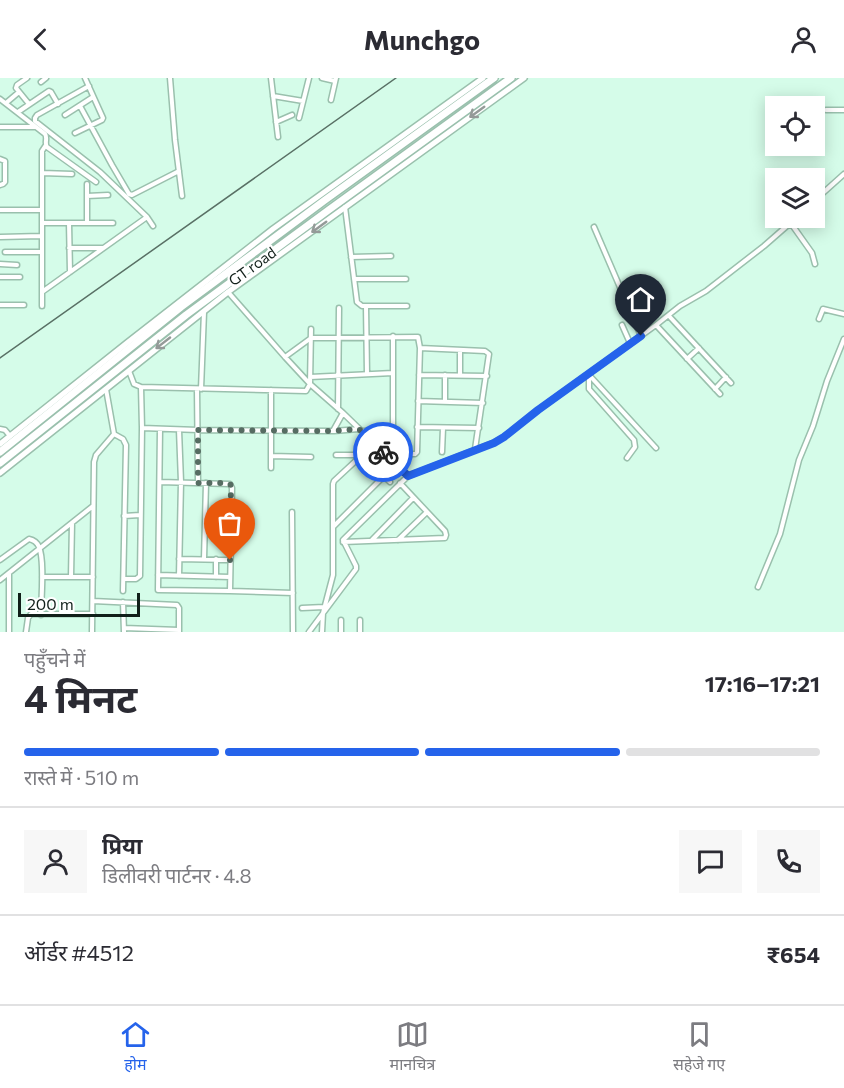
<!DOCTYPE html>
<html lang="hi">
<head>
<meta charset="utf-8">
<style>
  :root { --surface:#fff; --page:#f7f7f7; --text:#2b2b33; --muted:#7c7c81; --line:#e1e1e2; --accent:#2563eb }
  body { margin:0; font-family:Commissioner,"Noto Sans Devanagari",sans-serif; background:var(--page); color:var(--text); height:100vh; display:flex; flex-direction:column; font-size:22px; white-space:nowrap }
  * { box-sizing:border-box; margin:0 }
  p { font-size:20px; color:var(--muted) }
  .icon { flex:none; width:33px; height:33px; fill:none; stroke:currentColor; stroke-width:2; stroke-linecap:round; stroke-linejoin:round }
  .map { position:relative; height:554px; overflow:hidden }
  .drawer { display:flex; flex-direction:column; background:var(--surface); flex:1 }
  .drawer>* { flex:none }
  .tools { position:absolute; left:765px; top:18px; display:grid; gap:12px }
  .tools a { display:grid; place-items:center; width:60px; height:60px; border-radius:0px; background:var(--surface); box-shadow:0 3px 15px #0003; font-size:30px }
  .scale { position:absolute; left:18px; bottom:15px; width:122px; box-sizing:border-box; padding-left:6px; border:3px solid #111f19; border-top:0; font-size:16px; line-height:21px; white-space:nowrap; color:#111f19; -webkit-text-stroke:4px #fff; paint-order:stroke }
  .pin { position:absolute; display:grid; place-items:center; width:51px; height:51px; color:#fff; margin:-62px -26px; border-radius:50% 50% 50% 0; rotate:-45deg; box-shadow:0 0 6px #0007 }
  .pin .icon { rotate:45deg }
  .courier { position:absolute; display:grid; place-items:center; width:60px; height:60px; margin:-30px; border:4px solid #2563eb; border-radius:50%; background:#fff; color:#222; box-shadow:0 2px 8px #0007 }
  .summary em { font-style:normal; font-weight:700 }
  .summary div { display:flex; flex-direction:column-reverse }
  .summary { display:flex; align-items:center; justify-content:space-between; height:102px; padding:0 24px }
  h1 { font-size:39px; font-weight:700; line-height:45px }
  .bar { display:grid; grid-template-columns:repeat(4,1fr); gap:9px 6px; align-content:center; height:72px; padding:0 24px }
  .bar i { height:8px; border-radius:4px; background:var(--line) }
  .bar .on { background:var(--accent) }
  .bar p { grid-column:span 4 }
  .line { display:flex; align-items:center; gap:15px; padding:0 24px; border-top:2px solid var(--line) }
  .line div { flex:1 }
  .round { display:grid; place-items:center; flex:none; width:63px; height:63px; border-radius:0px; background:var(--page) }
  header { display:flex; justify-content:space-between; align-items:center; height:78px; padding:0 24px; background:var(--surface); font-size:27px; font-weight:700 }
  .menu { display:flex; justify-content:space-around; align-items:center; height:84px; border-top:2px solid var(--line); background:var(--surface); font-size:16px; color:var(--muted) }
  .menu a { display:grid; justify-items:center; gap:3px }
  .menu .on { color:var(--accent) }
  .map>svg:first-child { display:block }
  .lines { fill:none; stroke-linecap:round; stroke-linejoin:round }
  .street-casing { stroke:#9ac0ad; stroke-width:7 }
  .secondary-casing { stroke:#9ac0ad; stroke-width:8 }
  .highway-casing { stroke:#9ac0ad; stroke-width:10 }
  .street { stroke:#fff; stroke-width:4 }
  .secondary { stroke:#fff; stroke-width:5 }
  .highway { stroke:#fff; stroke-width:7 }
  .rail { stroke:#597065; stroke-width:1.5 }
  .oneway { stroke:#949a98 }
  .done { stroke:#566c62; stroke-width:6; stroke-dasharray:0 10.8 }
  .route { stroke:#2563eb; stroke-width:8 }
  .labels { text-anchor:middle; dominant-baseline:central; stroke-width:4.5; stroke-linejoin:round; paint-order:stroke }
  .street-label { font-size:15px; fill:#111f19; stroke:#fff }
</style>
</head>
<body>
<header><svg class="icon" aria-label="back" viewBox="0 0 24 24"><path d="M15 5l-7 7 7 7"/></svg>Munchgo<svg class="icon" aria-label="person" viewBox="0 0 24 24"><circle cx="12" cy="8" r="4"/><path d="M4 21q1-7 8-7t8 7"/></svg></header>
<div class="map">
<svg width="844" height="554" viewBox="0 0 844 554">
  <rect width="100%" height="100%" fill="#d5fce9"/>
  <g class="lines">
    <defs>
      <path id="street" d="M 27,0 L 17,7 L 16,10 L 29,26
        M 170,0 L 175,62 L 182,118
        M 271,0 L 278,59
        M 322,0 L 335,3
        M 41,4 L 46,0
        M 89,8 L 37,37 L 35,40 L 35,43 L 100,94 L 147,139 L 153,148
        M 273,18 L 303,23
        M 0,21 L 45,56 C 48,60 44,65 47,69 L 96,104
        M 331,22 L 336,0
        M 6,25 L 19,14
        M 80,28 L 112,87 L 129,116 L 132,117 L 179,93
        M 826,32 L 844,32
        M 18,34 L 49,13 L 51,14 L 58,26
        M 65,37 L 93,19
        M 299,40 L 309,0
        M 276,44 L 292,37
        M 0,49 L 36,49
        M 75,55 L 102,42 L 103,40 L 85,0
        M 46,67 L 42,73 L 42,214 L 147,139
        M 0,81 L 5,83 L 5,104 L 3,106 L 0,107
        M 42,95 L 72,96
        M 87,106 L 87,145
        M 87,118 L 108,117
        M 814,123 L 844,96
        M 345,129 L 357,224 L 362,228 L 407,228
        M 0,132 L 42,132
        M 790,144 L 812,175 L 815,186
        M 42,145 L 113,145
        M 69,145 L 70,194
        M 594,149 L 641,258
        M 0,159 L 41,158
        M 69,170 L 103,170
        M 5,174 L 42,174
        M 351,179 L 391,178
        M 0,186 L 17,187
        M 0,199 L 20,199
        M 354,201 L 406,201
        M 228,214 L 285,279 L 310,306 L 343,335 L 408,398
        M 0,227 L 24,227
        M 42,228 L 42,214
        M 366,228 L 367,296
        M 669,238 L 731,305
        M 819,241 L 823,231 L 844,236
        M 622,247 L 630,265
        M 656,247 L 720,316
        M 420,270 L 485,273 L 489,276 L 475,371
        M 285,279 L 311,260 L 418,259 L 420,270 L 417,374 L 415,376 L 385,376
        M 687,281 L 699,270
        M 129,293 L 134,306 L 141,309 L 306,313 L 310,306 L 311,251
        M 419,297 L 487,298
        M 460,297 L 460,272
        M 589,298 L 589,311 L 634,362 L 635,369 L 627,380
        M 590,298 L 656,370
        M 310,299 L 393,295
        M 141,309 L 142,350 L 198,352 L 333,353 L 343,335
        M 197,311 L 198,405
        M 201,311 L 204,234
        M 715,311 L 726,299
        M 271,312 L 271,390
        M 418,323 L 483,325
        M 445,323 L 445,297
        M 338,331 L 339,230
        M 417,349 L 479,350
        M 0,351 L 5,352 L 10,358
        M 160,351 L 158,512 L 230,513
        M 334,353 L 359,351
        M 362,353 L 389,352 L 393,347 L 393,258
        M 114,356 L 123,361 L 126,367 L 123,513
        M 442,374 L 443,350
        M 336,377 L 362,377 L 390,404
        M 271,378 L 311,379
        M 160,404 L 230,406 L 232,410 L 230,513 L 293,515
        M 292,434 L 293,554
        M 124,438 L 140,437
        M 334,448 L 384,398
        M 372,462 L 413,420
        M 398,462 L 427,434
        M 343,464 L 445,460 L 446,457 L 445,453 L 400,405
        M 179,481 L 230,482
        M 204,481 L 206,405
        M 0,482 L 29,461 C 34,462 37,464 39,469 C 45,483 41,521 41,537
        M 158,497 L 230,499
        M 179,498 L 181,404 L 179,352
        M 42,499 L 93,499
        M 71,499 L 72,445
        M 216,499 L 216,481
        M 124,501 L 136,501 L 140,498 L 142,350
        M 0,502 L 93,428
        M 758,509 L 780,456 L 799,382 L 813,348 L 827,303 L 844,261
        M 93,523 L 177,527 L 179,530 L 179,554
        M 123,524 L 124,554
        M 302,530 L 324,529
        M 341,542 L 341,554
        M 360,542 L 360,554
        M 124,550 L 179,552
        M 9,554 L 9,496
        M 26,554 L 28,540 L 31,536 L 93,536
        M 92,554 L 94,384 L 96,377 L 114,356 L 106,311
        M 309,554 L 356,491 L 356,488 L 343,462 L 408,398 L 493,365 L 504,359 L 538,332 L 656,247 L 680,228 L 706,213 L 764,168 L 796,140
        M 322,554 L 323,535 L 333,497 L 333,406 L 334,403 L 362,377"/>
      <path id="secondary" d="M 0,366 L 127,265 L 273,151 L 483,0
        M 0,395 L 228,214 L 524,0"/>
      <path id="highway" d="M 0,374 L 181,229 L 325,122 L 494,0
        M 0,385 L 186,237 L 330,131 L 511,0"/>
    </defs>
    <use href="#street" class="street-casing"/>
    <use href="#secondary" class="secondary-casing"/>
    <use href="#highway" class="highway-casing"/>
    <use href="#street" class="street"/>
    <use href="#secondary" class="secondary"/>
    <use href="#highway" class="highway"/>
    <path class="rail" d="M 0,280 L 396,0"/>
  </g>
  <defs><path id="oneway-shaft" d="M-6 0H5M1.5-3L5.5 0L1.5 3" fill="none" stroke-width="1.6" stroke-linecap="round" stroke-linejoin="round" transform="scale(1.5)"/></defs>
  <g class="oneway">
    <use href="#oneway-shaft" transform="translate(477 34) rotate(144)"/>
    <use href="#oneway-shaft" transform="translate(319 149) rotate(144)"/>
    <use href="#oneway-shaft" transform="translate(163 265) rotate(142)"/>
  </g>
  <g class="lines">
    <path class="done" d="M 230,482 L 231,407 L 228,405 L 198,405 L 198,352 L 333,353 L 359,351 L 383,374"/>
    <path class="route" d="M 383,374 L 408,398 L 494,365 L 504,359 L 538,332 L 641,258"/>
  </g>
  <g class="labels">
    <g class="street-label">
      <text transform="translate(252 188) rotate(-36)">GT road</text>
    </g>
  </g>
</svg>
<div class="tools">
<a><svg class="icon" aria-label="locate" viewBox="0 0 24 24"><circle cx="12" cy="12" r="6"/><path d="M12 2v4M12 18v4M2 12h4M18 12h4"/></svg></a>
<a><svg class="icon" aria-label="layers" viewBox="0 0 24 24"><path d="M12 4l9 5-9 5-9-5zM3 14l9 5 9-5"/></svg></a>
</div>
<div class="scale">200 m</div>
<div class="pin" style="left:230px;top:482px;background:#ea580c"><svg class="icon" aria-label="bag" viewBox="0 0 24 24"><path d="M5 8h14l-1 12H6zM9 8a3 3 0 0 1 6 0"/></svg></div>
<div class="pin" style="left:641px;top:258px;background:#1f2937"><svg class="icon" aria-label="home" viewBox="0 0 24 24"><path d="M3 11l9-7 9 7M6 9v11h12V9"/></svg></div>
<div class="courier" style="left:383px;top:374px"><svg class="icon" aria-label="bike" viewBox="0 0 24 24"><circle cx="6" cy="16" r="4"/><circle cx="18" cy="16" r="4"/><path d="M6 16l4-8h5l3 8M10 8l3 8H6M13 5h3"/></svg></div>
</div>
<section class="drawer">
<div class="summary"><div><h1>4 मिनट</h1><p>पहुँचने में</p></div><em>17:16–17:21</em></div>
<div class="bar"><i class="on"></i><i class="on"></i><i class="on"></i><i></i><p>रास्ते में · 510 m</p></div>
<div class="line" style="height:108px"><a class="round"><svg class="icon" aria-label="person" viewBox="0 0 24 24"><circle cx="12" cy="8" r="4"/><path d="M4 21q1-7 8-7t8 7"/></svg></a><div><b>प्रिया</b><p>डिलीवरी पार्टनर · 4.8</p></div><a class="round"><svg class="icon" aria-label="chat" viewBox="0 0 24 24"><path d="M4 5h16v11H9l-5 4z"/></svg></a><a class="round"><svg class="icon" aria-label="phone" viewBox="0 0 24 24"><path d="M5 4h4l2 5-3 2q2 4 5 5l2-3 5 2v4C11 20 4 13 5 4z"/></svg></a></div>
<div class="line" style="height:78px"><div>ऑर्डर #4512</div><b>₹654</b></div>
</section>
<nav class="menu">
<a class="on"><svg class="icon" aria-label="home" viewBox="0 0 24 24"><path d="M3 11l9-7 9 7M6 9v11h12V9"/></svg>होम</a>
<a><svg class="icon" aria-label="map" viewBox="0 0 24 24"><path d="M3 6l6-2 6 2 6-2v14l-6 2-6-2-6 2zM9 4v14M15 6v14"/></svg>मानचित्र</a>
<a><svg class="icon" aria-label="saved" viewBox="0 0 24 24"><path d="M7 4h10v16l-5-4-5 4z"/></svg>सहेजे गए</a>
</nav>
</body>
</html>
